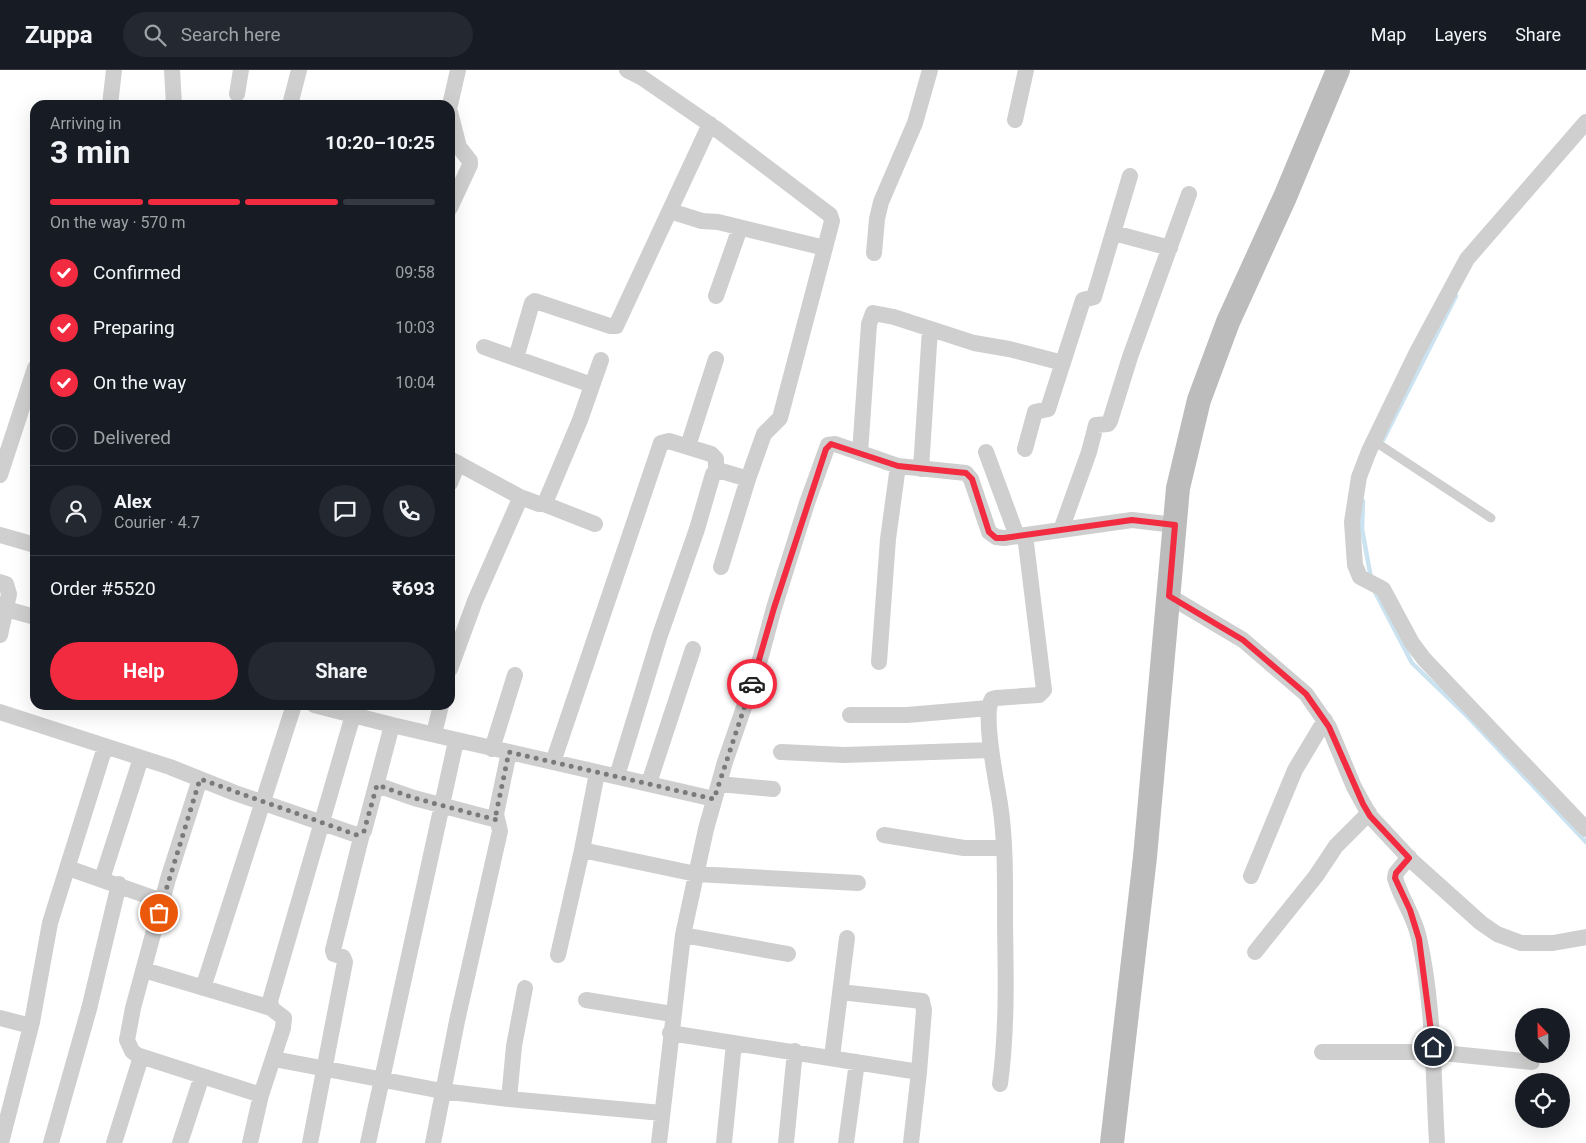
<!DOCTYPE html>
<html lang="en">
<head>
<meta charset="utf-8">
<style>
  :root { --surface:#171b24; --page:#242831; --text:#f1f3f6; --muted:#9ea1a6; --line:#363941; --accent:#f22b40 }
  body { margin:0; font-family:Roboto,sans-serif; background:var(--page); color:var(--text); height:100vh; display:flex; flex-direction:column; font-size:19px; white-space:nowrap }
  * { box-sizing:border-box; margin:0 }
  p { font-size:16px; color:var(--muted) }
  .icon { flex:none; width:28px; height:28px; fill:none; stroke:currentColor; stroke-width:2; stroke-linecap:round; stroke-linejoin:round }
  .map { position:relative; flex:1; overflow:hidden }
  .drawer { position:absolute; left:30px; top:30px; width:425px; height:610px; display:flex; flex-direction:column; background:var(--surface); border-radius:15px; box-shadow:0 5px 20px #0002 }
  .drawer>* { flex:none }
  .needle { width:32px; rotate:338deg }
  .fabs { position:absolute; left:1515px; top:938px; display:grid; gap:10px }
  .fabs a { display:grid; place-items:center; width:55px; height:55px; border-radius:50%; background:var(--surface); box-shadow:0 5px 20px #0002; font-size:25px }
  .pin { position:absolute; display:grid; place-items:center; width:42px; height:42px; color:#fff; margin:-21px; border:2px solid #fff; border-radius:50%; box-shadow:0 1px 5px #0007 }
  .courier { position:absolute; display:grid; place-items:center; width:50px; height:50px; margin:-25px; border:4px solid #f22b40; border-radius:50%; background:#fff; color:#222; box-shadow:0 1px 6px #0007 }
  .head em { font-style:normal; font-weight:700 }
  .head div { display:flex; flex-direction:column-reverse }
  .head { display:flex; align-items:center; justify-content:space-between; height:85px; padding:0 20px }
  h1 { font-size:32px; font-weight:700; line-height:38px }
  .bar { display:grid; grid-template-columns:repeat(4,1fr); gap:8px 5px; align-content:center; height:60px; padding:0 20px }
  .bar i { height:6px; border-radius:4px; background:var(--line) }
  .bar .on { background:var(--accent) }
  .bar p { grid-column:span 4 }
  .line { display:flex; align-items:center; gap:12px; padding:0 20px; border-top:1px solid var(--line) }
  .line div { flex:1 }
  .round { display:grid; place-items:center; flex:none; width:52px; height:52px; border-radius:26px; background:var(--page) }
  ol { padding:0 20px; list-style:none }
  li { display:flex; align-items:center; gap:15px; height:55px }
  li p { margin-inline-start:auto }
  li .icon { padding:5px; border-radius:50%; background:var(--accent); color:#fff; stroke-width:4 }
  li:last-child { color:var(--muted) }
  li i { width:28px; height:28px; border:2px solid var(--line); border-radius:50% }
  .cta { display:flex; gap:10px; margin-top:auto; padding:10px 20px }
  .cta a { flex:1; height:58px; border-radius:30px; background:var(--accent); color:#fff; font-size:20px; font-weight:700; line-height:58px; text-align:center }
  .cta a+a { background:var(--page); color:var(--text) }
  header { display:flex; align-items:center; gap:30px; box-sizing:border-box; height:70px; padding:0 25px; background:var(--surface); border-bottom:1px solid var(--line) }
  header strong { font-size:24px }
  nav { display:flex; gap:28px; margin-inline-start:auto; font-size:18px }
  .search { width:350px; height:45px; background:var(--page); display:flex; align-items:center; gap:12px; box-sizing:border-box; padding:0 18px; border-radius:28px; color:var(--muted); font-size:19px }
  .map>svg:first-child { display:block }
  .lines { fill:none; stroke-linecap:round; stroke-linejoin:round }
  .stream { stroke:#cbe3f0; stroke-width:4.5 }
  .lane { stroke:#cfcfcf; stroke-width:9 }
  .street { stroke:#cfcfcf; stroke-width:16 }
  .secondary { stroke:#bcbcbc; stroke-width:24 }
  .done { stroke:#7a7a7a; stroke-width:5; stroke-dasharray:0 9 }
  .route { stroke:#f22b40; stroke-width:6 }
</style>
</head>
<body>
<header>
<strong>Zuppa</strong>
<div class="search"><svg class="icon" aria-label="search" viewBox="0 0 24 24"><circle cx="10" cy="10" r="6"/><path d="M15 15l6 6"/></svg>Search here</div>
<nav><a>Map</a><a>Layers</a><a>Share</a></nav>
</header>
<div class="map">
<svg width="1586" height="1073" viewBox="0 0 1586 1073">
  <rect width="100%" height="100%" fill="#fff"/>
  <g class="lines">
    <path class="stream" d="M 1383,370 L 1456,226
      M 1363,431 L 1362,459 L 1371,508
      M 1374,520 L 1412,593 L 1468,647 L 1586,772"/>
    <path class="lane" d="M 1374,371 L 1491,448"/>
    <path class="street" d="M 172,0 L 174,35
      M 237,24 L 241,0
      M 110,35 L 114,0
      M 290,35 L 299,0
      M 450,35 L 458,0
      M 450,42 L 459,77 L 470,91 L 470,95 L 450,138
      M 1015,50 L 1026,0
      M 1586,52 L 1467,189 L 1417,282 L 1369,381 L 1359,407 L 1352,452 L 1355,495 L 1360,507 L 1383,519 L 1412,573 L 1424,589 L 1586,759
      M 670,141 L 702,151 L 718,152 L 825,178
      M 1114,163 L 1170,178
      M 874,183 L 877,149 L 881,132 L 915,53 L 930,0
      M 716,226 L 740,158
      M 484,277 L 592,315
      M 516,288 L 532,233 L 535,231 L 610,256 L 616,256 L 710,54
      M 688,376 L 716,289
      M 1025,379 L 1035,342 L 1048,339 L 1083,230 L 1094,227 L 1130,106
      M 986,382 L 1017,466
      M 860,383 L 869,254 L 873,243 L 894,247 L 974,273 L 1009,279 L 1063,293
      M 450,389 L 522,428
      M 921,399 L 930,259
      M 0,405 L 35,298
      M 450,413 L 458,393
      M 544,434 L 595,454
      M 1061,460 L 1089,382 L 1096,355 L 1108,354 L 1110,351 L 1130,287 L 1189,124
      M 0,465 L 35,475
      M 721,497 L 748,409
      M 0,512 L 6,514 L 9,524 L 0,565
      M 1169,526 L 1243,570 L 1306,624 L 1329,657 L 1354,717 L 1370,746 L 1412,791 L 1481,853 L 1497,864 L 1521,873 L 1553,873 L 1586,867
      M 6,539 L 35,547
      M 879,592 L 888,469 L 898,396
      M 450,599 L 475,531 L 519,431 L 523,428 L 539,434 L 545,433 L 580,350 L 601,290
      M 314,635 L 392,655
      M 0,642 L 170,697 L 235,723 L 357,765 L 364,761 L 392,655 L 714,729
      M 850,645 L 907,645 L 989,638
      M 434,664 L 441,635
      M 492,679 L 515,605
      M 781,682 L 844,685 L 991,680
      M 553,692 L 661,373 L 669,371 L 711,384 L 716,389 L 716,401
      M 617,706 L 660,565 L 697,459 L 713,404 L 718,400 L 748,409 L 764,364 L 780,348 L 832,151 L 830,145 L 715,58 L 641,7 L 627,0
      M 200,709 L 168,809 L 133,938 L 127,970 L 132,981 L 137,985 L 261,1025
      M 649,713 L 693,579
      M 719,714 L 773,719
      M 377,715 L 414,728 L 497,750
      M 884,765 L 964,778 L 1003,778
      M 582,780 L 696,804 L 858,813
      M 1409,787 L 1396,803 L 1395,808 C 1401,829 1414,845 1419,868 C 1434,935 1433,1005 1437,1073
      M 68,798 L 162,831
      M 1251,806 L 1295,700 L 1325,650
      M 102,809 L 141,688
      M 683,865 L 788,884
      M 1255,882 L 1316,806 L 1336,776 L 1369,743
      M 558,885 L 582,780 L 597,703
      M 144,900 L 271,938
      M 203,918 L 294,635
      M 840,922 L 922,931 L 924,940 L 919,1002
      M 586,930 L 672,944
      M 0,948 L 31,956
      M 670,963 L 919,1002 L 911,1073
      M 1322,982 L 1433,982 L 1532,992
      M 832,987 L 847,868
      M 274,989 L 442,1021 L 509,1029 L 662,1043
      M 1000,1014 C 1007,961 1006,909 1005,855 C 1005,815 1006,774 1000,734 C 997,714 982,645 992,629 L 996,628 L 1039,625 L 1044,620 L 1025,465
      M 509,1029 L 514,976 L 525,918
      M 1,1073 L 32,952 L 50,853 L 105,677
      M 51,1073 L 89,939 L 119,814
      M 114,1073 L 141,987
      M 180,1073 L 202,1006
      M 250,1073 L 261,1025 L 283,958 L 284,948 L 272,939 L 270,931 L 353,645
      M 310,1073 L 345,892 L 343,887 L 334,884 L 333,880 L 362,764
      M 368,1073 L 456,671
      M 433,1073 L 457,951 L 500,761 L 496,744 L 509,682
      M 659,1073 L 683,865 L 706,759 L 725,692 L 758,597 L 774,538 L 807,433 L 828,375 L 835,374 L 898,396 L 966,403 L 971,409 L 989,462 L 996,467 L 1004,468 L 1132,450 L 1175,455
      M 724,1073 L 734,973
      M 786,1073 L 795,981
      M 846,1073 L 857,992"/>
    <path class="secondary" d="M 1112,1073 L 1145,787 L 1178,418 L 1199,330 L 1228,252 L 1285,127 L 1338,0"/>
  </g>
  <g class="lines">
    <path class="done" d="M 159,843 L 200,709 L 357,765 L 364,761 L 377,715 L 414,728 L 497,750 L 496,744 L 509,682 L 714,729 L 752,614"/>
    <path class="route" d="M 752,614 L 774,538 L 826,379 L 831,374 L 898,396 L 966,403 L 972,409 L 989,462 L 996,468 L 1004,468 L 1132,450 L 1175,455 L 1169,526 L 1243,570 L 1306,624 L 1329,657 L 1363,734 L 1370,746 L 1409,788 L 1396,803 L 1395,808 L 1410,840 L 1419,869 L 1433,977"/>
  </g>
</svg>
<div class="fabs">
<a><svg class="needle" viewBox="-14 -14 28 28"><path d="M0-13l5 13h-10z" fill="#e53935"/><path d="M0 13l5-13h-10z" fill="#9ea1a6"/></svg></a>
<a><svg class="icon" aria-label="locate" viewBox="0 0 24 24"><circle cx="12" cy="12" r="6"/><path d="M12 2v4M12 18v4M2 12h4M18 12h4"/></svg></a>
</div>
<div class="pin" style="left:159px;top:843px;background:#ea580c"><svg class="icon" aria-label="bag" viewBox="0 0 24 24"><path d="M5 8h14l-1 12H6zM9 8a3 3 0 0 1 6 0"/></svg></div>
<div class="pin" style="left:1433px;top:977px;background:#1f2937"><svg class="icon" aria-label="home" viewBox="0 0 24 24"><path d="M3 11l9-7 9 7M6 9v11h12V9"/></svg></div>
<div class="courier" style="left:752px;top:614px"><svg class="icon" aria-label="car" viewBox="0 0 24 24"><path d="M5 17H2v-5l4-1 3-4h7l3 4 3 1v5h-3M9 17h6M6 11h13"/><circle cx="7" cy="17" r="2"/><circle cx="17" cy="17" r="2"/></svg></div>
<section class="drawer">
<div class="head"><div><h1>3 min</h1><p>Arriving in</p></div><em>10:20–10:25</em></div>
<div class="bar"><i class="on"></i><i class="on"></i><i class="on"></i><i></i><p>On the way · 570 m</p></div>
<ol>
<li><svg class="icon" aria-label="check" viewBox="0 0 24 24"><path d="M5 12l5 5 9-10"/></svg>Confirmed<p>09:58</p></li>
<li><svg class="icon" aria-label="check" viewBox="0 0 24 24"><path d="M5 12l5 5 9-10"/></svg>Preparing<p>10:03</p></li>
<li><svg class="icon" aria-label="check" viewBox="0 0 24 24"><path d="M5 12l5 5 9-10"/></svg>On the way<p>10:04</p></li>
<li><i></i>Delivered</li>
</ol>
<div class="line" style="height:90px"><a class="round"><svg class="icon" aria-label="person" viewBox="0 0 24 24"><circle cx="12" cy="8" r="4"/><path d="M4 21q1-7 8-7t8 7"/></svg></a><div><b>Alex</b><p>Courier · 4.7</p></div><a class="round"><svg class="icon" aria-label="chat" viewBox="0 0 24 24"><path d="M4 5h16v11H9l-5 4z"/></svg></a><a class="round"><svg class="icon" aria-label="phone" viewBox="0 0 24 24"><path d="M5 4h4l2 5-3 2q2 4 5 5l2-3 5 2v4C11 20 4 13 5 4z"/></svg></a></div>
<div class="line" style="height:65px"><div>Order #5520</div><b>₹693</b></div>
<div class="cta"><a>Help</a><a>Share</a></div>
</section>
</div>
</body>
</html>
